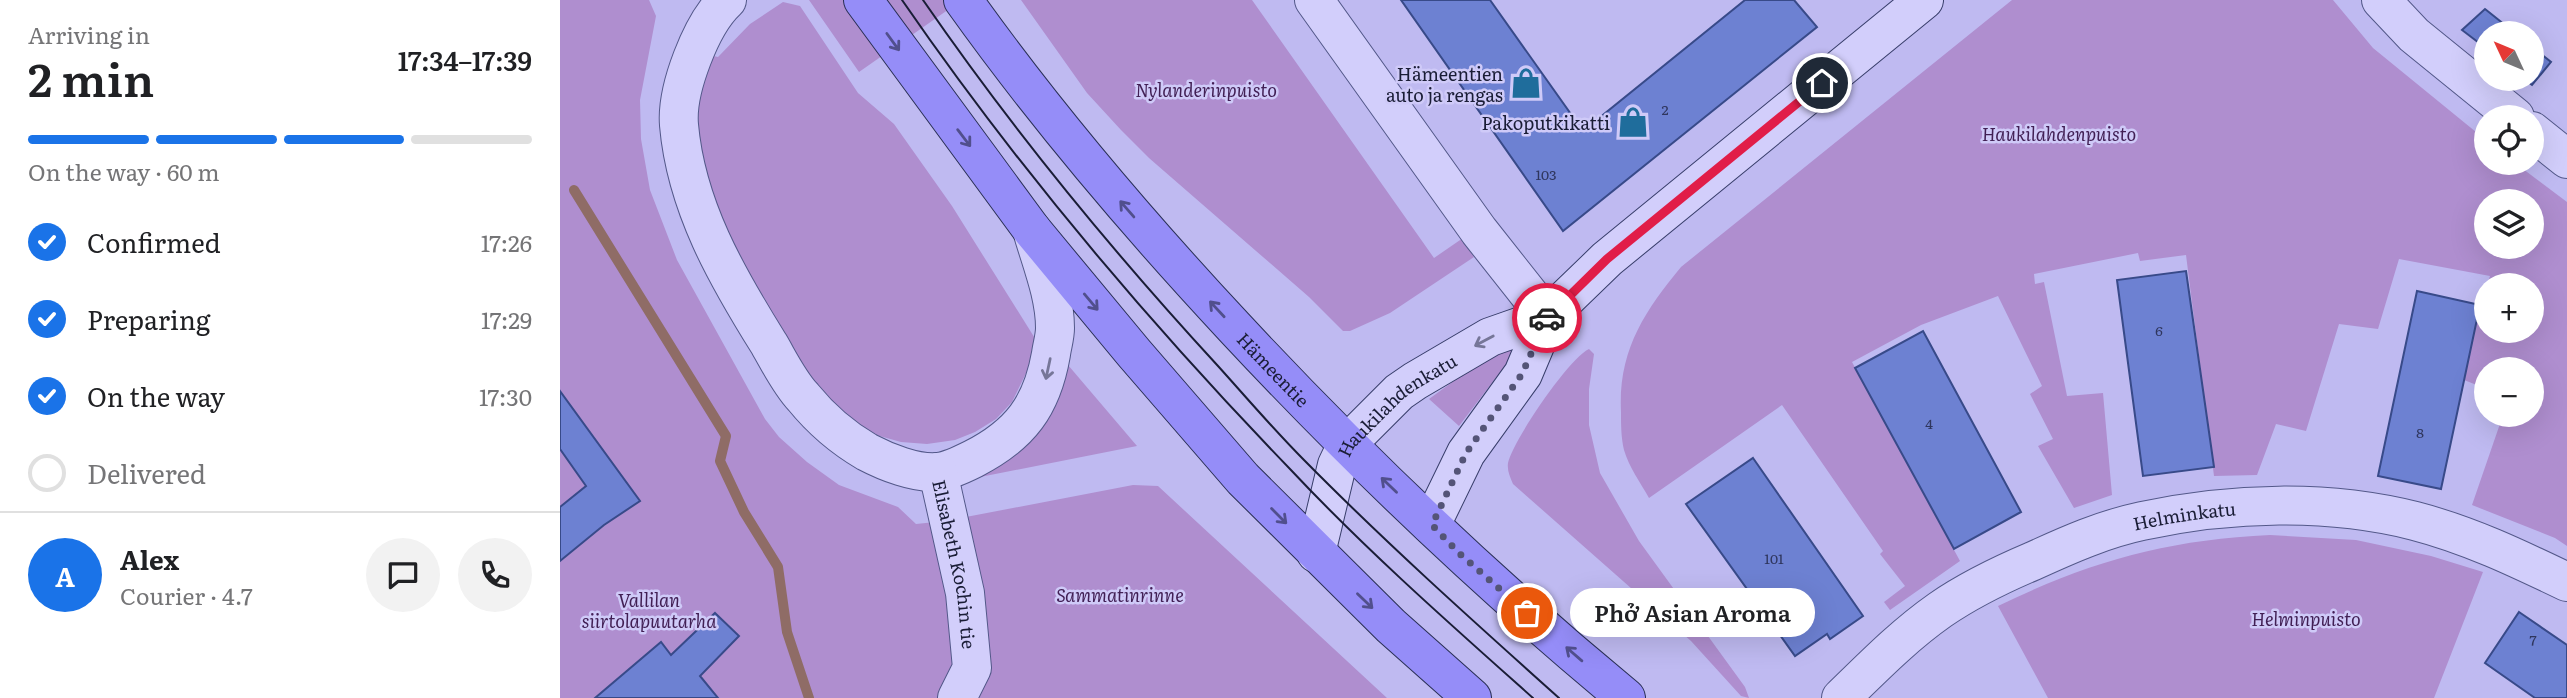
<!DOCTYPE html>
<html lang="en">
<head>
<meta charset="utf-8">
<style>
  :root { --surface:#fff; --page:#f2f2f2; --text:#202124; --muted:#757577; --line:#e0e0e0; --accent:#1a73e8 }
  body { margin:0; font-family:Literata,serif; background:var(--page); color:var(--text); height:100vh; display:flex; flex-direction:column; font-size:26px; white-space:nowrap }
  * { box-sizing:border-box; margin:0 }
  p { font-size:23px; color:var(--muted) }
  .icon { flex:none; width:38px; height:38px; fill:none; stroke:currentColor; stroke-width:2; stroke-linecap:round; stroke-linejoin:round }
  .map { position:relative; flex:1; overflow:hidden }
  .sheet { display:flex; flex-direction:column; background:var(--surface); width:560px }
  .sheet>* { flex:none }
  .needle { width:46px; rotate:314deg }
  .tools { position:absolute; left:1914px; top:21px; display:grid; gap:14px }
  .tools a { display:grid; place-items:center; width:70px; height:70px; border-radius:50%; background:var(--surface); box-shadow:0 7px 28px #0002; font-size:35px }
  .pin { position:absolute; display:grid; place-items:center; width:60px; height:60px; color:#fff; margin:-30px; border:4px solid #fff; border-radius:50%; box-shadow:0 2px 7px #0007 }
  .courier { position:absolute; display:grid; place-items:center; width:70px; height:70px; margin:-35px; border:5px solid #e11d48; border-radius:50%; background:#fff; color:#222; box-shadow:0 2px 9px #0007 }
  .bubble { position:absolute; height:49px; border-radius:24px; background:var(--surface); box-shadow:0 7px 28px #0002; font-size:23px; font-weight:600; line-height:49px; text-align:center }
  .summary em { font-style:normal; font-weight:600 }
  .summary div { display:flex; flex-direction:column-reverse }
  .summary { display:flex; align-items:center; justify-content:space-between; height:119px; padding:0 28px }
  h1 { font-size:46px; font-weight:600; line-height:52px }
  .bar { display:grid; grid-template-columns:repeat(4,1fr); gap:10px 7px; align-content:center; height:84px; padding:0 28px }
  .bar i { height:9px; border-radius:5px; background:var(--line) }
  .bar .selected { background:var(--accent) }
  .bar p { grid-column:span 4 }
  .line { display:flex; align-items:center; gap:18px; padding:0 28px; border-top:2px solid var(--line) }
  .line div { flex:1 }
  .round { display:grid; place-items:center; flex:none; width:74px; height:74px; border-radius:37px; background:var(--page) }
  ol { padding:0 28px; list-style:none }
  li { display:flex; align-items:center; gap:21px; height:77px }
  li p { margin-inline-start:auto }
  li .icon { padding:7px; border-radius:50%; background:var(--accent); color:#fff; stroke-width:4 }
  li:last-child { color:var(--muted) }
  li i { width:38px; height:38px; border:4px solid var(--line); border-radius:50% }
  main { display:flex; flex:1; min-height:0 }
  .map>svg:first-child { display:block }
  .green { fill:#af8ecf; fill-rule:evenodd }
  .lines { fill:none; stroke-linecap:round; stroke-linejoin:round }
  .stream { stroke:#8f6c66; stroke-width:10 }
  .building { fill:#6d81d2; stroke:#384a89; stroke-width:2 }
  .street-casing { stroke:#535889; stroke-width:40 }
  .secondary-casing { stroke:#373d6a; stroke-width:40 }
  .primary-casing { stroke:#292f55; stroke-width:40 }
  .street { stroke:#d2cefb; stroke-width:38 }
  .secondary { stroke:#d2cefb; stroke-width:38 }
  .primary { stroke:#958df8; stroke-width:38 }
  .tram { stroke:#1a1d36; stroke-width:2 }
  .oneway { stroke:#514f8d }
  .oneway2 { stroke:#767698 }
  .done { stroke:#545477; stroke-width:7; stroke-dasharray:0 12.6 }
  .route { stroke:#e11d48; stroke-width:9 }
  .labels { text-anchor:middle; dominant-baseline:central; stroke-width:5; stroke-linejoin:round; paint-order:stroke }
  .number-label { font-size:14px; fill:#2f365d }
  .poi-label { font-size:18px; fill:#1a1d36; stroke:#cfcaf8; text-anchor:end }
  .park-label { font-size:18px; font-style:italic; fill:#411f54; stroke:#cfcaf8 }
  .street-label { font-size:18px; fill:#1a1d36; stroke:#cfcaf8 }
</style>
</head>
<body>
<main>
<section class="sheet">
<div class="summary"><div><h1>2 min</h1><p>Arriving in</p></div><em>17:34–17:39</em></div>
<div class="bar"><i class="selected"></i><i class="selected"></i><i class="selected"></i><i></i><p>On the way · 60 m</p></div>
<ol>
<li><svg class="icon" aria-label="check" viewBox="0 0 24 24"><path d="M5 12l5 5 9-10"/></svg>Confirmed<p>17:26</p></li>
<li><svg class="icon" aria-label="check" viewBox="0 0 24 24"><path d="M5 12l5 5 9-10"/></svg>Preparing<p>17:29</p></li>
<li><svg class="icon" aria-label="check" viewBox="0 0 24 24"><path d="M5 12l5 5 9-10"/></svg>On the way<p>17:30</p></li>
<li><i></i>Delivered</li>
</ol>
<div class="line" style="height:126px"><b class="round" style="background:var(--accent);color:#fff">A</b><div><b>Alex</b><p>Courier · 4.7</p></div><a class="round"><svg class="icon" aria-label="chat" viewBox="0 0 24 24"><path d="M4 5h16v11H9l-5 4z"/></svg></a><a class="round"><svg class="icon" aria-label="phone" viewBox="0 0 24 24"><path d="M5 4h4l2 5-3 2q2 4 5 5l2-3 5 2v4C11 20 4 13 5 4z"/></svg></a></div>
</section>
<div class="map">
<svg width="2007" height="698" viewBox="0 0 2007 698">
  <rect width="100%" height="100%" fill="#bfbaf1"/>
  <path class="green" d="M 0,0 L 89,0 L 96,16 L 80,100 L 81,139 L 90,190 L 117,260 L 205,419 L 219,437 L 247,462 L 279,485 L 338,507 L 356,524 L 385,521 L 573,485 L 598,486 L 827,698 L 0,698 Z
    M 249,0 L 402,0 L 299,72 Z
    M 461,0 L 692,0 L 874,258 L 903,238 L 914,257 L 830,313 L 790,331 L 783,331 L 749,297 L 589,158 L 561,130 L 527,93 Z
    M 1452,0 L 1773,0 L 1813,48 L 1927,141 L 1927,163 L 1955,163 L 2007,202 L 2007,546 L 1995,538 L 1912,505 L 1943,415 L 1972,415 L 1972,369 L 1927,369 L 1927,389 L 1904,380 L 1920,305 L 1927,287 L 1927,331 L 1972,331 L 1972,285 L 1927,285 L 1930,276 L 1839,259 L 1818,329 L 1779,324 L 1746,431 L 1716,424 L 1697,475 L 1654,476 L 1626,255 L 1580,261 L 1578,253 L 1474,274 L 1475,284 L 1484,282 L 1507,396 L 1543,393 L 1552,495 L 1514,508 L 1478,446 L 1493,439 L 1470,394 L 1482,386 L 1438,296 L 1361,325 L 1292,362 L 1400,561 L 1330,610 L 1324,602 L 1345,586 L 1320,554 L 1323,551 L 1222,405 L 1089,498 C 1080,482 1069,467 1064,450 C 1061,437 1061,424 1061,412 C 1058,351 1084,312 1121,267 ZM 1927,201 L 1972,201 L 1972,247 L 1927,247 Z
    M 223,2 L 240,6 L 298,93 L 334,124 L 392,206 L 476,340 L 471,363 L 452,402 L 436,419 L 415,432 L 395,440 L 367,444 L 341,442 L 316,435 L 292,421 L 253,382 L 162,234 L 132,135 L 144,54 L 158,57 L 190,24 Z
    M 945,344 L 955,345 L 954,354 L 899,426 L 869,399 Z
    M 1029,349 L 1034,354 L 1029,389 L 1029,425 L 1040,473 L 1079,541 L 1185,687 L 1189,698 L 1181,696 L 1131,641 L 953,484 C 950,477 947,471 948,463 C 952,442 1009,358 1029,349 Z
    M 508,365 L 577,446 L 410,479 Z
    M 1710,535 L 1796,540 L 1871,556 L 1923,572 L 1874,698 L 1488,698 L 1438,606 C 1531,561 1606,540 1710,535 Z"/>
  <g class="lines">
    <path class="stream" d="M 14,190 L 166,436 L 160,461 L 184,512 L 218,567 L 227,632 L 249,698"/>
  </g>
  <path class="building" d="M 841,0 L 930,0 L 1023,131 L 1185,0 L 1234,0 L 1257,27 L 1003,231 Z
    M 1925,9 L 1955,33 L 1927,33 L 1927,49 L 1902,30 Z
    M 1972,47 L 1991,62 L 1972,85 L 1964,79 L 1972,79 Z
    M 1626,271 L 1654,467 L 1583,476 L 1557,280 Z
    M 1857,291 L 1920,305 L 1881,489 L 1818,476 Z
    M 1363,331 L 1461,512 L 1394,549 L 1295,368 Z
    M 0,391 L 80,501 L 44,525 L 0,561 L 0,507 L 26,486 L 0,449 Z
    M 1193,458 L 1303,616 L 1270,639 L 1267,634 L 1235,656 L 1126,504 Z
    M 1959,612 L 2007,645 L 2007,698 L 1975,698 L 1925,663 Z
    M 155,613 L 179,636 L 140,676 L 158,698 L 35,698 L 101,642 L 111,655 Z"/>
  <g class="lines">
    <defs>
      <g id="street">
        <path d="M 167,0 C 141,24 116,90 119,125 C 126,206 167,277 209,344 C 219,361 229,382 243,397 C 260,418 283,438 307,452 C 326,462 356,474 378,472 C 389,471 403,464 413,459 C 460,435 482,406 491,354 C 492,346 495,337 495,328 C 495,295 481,262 472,230"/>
        <path d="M 754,0 L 919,231 L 987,317"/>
        <path d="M 1821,0 L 1854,35 L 1955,117"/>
        <path d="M 1972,131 L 2007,159"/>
        <path id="s1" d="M 378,472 L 405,593 L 412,668 L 397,698"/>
        <path id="s2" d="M 1281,698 C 1313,667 1343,636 1380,610 C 1409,590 1440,575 1473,561 C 1508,545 1544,529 1582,521 C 1671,502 1767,499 1855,521 C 1909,535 1957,558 2007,582"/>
      </g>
      <g id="secondary">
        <path d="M 871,525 L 906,453 L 963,374 L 987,317 L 1047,259 L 1364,0"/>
        <path id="s3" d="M 756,553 L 777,465 L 787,444 L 839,392 L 855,381 L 930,337 L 987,317"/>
      </g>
      <g id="primary">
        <path d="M 303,0 L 472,230 L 574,353 L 683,479 L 831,626 L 912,698"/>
        <path id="s4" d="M 403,0 C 485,115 577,223 674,327 C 797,459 927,583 1066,698"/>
      </g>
    </defs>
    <use href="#street" class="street-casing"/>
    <use href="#secondary" class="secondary-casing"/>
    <use href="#primary" class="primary-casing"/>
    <use href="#street" class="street"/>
    <use href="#secondary" class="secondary"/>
    <use href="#primary" class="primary"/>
    <path class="tram" d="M 342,0 C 457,167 589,323 730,469 C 806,550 890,624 973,698
      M 363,0 C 452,129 552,251 658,366 C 686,397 714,430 744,460 C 826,543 912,620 999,698"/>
  </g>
  <defs><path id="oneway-shaft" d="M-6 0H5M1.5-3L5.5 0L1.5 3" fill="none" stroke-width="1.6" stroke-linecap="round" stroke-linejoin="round" transform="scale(1.75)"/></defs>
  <g class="oneway">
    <use href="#oneway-shaft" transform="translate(333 42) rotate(54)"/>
    <use href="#oneway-shaft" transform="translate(404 138) rotate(53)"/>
    <use href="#oneway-shaft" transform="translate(567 209) rotate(-131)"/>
    <use href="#oneway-shaft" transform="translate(531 302) rotate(50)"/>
    <use href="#oneway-shaft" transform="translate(657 309) rotate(-133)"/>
    <use href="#oneway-shaft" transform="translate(829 485) rotate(-136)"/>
    <use href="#oneway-shaft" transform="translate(719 516) rotate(45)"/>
    <use href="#oneway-shaft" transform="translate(805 601) rotate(44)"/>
    <use href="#oneway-shaft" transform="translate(1014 654) rotate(-139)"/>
  </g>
  <g class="oneway2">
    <use href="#oneway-shaft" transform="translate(924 341) rotate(152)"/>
    <use href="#oneway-shaft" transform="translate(488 369) rotate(102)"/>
  </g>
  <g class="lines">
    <path class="done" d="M 967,613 L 899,553 L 872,525 L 906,453 L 962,374 L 987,318"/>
    <path class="route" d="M 987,318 L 1047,259 L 1262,83"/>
  </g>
  <defs>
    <symbol id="shop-bare" viewBox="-9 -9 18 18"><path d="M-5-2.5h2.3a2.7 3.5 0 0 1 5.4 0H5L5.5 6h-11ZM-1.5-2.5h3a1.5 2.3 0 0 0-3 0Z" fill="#1f6d9c" stroke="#cfcaf8" stroke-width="2.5" paint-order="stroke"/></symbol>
  </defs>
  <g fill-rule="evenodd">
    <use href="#shop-bare" x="944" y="61" width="44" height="44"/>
    <use href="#shop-bare" x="1051" y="100" width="44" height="44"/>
  </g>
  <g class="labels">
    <g class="number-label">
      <text x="1105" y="109">2</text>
      <text x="986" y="174">103</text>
      <text x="1599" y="330">6</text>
      <text x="1369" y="423">4</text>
      <text x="1860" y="432">8</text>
      <text x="1214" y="558">101</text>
      <text x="1973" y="639">7</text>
    </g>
    <g class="poi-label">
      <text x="943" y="73">Hämeentien<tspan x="943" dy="21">auto ja rengas</tspan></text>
      <text x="1050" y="122">Pakoputkikatti</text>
    </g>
    <g class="park-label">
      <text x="646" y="89">Nylanderinpuisto</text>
      <text x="1499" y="133">Haukilahdenpuisto</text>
      <text x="560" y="594">Sammatinrinne</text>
      <text x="89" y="599">Vallilan<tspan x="89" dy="21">siirtolapuutarha</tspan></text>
      <text x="1746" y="618">Helminpuisto</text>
    </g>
    <g class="street-label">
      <text stroke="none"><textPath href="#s4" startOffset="483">Hämeentie</textPath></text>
      <text stroke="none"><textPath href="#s3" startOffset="177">Haukilahdenkatu</textPath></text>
      <text stroke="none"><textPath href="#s2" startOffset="397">Helminkatu</textPath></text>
      <text stroke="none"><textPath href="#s1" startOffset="94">Elisabeth Kochin tie</textPath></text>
    </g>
  </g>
</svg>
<div class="tools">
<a><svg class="needle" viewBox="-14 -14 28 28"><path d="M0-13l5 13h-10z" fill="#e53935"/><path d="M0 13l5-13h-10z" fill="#757577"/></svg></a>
<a><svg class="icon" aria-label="locate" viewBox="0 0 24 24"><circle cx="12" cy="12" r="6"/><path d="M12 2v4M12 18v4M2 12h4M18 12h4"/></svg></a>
<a><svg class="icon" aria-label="layers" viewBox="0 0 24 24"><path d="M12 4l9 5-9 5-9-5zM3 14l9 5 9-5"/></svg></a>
<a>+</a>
<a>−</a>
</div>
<div class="pin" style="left:967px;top:613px;background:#ea580c"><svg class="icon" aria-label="bag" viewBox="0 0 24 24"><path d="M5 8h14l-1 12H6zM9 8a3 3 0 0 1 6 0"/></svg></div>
<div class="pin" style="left:1262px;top:83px;background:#1f2937"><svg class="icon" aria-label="home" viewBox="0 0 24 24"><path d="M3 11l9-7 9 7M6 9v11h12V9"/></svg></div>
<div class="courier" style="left:987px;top:318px"><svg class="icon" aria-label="car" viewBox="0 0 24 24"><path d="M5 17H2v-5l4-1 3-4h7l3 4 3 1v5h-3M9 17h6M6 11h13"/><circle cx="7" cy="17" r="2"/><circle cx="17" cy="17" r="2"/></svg></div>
<div class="bubble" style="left:1010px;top:588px;width:245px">Phở Asian Aroma</div>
</div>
</main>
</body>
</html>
